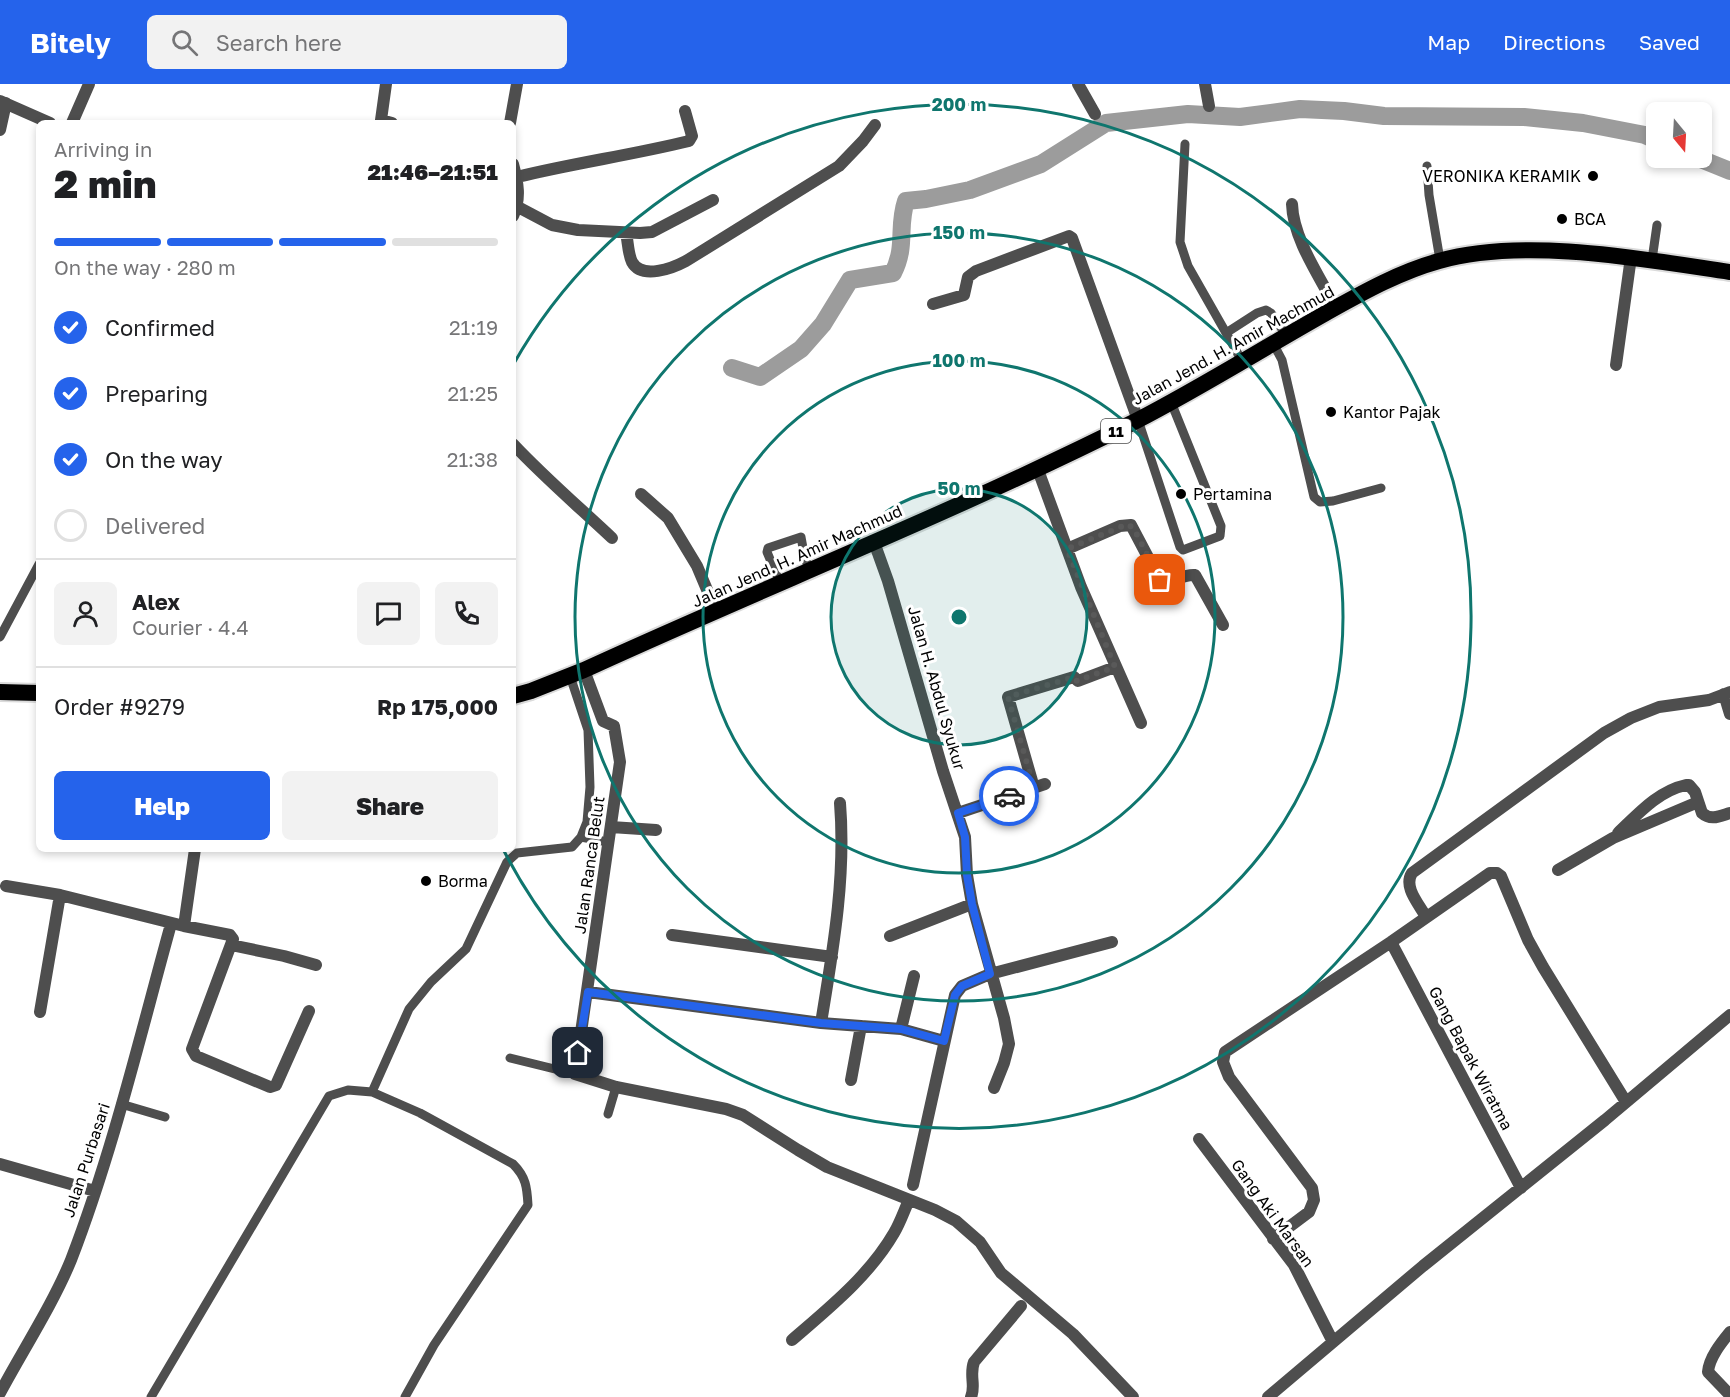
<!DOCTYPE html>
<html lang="en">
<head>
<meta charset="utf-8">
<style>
  :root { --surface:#fff; --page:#f2f2f2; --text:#202124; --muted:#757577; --line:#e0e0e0; --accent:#2563eb }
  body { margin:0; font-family:"Golos Text",sans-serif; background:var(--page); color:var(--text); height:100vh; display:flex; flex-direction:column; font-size:22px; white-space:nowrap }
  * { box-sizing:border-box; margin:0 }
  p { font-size:20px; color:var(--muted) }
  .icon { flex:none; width:33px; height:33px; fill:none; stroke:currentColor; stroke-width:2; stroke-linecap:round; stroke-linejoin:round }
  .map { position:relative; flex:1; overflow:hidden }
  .panel { position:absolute; left:36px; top:36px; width:480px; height:732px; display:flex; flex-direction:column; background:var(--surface); border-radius:9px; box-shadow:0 3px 9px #0003 }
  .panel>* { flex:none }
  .needle { width:39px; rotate:162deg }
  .fabs { position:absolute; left:1646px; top:18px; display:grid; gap:12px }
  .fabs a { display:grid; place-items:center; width:66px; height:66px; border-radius:9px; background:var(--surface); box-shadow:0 3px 9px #0003; font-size:30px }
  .pin { position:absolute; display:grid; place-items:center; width:51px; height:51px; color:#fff; margin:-26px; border-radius:12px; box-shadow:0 3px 9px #0006 }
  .courier { position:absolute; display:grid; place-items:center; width:60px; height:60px; margin:-30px; border:4px solid #2563eb; border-radius:50%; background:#fff; color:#222; box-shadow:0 2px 8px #0007 }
  .summary em { font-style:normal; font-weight:800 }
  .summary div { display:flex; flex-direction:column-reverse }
  .summary { display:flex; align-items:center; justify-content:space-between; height:102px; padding:0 18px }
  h1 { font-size:39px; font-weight:800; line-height:45px }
  .bar { display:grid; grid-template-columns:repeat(4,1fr); gap:9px 6px; align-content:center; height:72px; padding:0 18px }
  .bar i { height:8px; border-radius:4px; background:var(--line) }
  .bar .active { background:var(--accent) }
  .bar p { grid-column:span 4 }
  .line { display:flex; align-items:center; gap:15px; padding:0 18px; border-top:2px solid var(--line) }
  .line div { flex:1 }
  .round { display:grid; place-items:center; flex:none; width:63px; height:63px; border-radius:9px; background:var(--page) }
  ol { padding:0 18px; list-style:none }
  li { display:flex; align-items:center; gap:18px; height:66px }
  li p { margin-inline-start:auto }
  li .icon { padding:6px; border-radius:50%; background:var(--accent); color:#fff; stroke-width:4 }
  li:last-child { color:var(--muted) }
  li i { width:33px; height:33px; border:3px solid var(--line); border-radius:50% }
  .primary-button { display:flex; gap:12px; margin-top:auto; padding:12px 18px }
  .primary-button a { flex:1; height:69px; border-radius:9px; background:var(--accent); color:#fff; font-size:24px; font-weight:800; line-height:69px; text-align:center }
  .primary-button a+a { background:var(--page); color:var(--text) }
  header { display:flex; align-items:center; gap:36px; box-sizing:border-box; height:84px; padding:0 30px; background:var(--accent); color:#fff }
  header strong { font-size:28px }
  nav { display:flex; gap:33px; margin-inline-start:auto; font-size:21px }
  .search { width:420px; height:54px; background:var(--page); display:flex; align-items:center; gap:15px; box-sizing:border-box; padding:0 21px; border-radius:9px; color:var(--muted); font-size:22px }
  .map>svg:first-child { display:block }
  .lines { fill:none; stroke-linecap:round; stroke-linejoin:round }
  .canal { stroke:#9c9c9c; stroke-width:18 }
  .trunk-casing { stroke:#dbdbdb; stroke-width:20 }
  .service { stroke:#4e4e4e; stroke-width:9 }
  .minor { stroke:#4e4e4e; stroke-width:12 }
  .trunk { stroke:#000; stroke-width:16 }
  .done { stroke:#595959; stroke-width:6; stroke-dasharray:0 10.8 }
  .route { stroke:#2563eb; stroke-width:8 }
  .ring { fill:none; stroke:#0f766e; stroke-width:3 }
  .poi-dot { fill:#000; stroke:#fff; stroke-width:2 }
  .labels { text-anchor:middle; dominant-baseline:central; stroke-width:6; stroke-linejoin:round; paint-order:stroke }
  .shield { fill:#fff; stroke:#4c4c4c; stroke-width:1.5 }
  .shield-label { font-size:15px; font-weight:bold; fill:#000 }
  .poi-label { font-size:16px; fill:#000; stroke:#fff; text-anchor:start }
  .street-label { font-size:16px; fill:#000; stroke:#fff }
  .centre { fill:#0f766e; stroke:#fff; stroke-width:3 }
  .ring-label { font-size:18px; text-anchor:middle; font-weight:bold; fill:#0f766e; stroke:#fff; stroke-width:6; stroke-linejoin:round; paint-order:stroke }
</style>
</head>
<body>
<header>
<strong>Bitely</strong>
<div class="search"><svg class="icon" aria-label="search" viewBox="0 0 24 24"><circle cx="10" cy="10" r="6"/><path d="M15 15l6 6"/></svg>Search here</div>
<nav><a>Map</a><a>Directions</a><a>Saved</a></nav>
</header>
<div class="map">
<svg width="1730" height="1313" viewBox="0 0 1730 1313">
  <rect width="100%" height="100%" fill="#fff"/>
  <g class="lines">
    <path class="canal" d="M 1698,74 L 1730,87
      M 732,284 L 760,293 L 801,265 L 823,240 L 850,196 L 893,189 C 907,161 897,144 906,117 L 926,115 L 970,106 L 1041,80 L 1106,39 L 1188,30 L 1240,33 L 1300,25 L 1344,27 L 1384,32 L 1524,33 L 1583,39 L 1645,51 L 1656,56"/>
    <defs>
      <path id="trunk" d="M 0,608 L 39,609
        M 513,612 L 531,607 L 584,586 C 767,502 955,428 1136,337 C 1200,304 1262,265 1326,229 C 1362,209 1399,188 1439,177 C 1525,153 1642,175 1730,188"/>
    </defs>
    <use href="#trunk" class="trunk-casing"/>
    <path class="service" d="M 1185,60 L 1180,158 L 1188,182 L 1242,277
      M 1427,82 L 1429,111 L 1440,176
      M 1652,176 L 1657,141
      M 1226,249 L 1257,229 L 1266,226 L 1271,229 L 1286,251
      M 1273,259 L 1282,276 L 1314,413 L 1320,418 L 1333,417 L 1381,404
      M 1138,336 L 1180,463 L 1183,466 L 1220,452 L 1221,442 L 1171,318
      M 780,499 L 767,468 L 768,464 L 801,453 L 805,475 L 810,486
      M 0,553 L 39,480
      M 581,753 L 602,757
      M 510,974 L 575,990
      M 121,1020 L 165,1033
      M 608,1030 L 616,1003
      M 151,1313 L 329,1012 L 348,1006 L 372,1008
      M 405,1313 L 434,1261 L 528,1121 C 527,1103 526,1093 513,1080 L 420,1029 L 372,1008 L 409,925 L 431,898 L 466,865 L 507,778 L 517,769 L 572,763 L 581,753 L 587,738 L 590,703 L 588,646 L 570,592"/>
    <path class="minor" d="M 386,0 L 381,36 L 392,39
      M 1078,0 L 1095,30
      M 1205,0 L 1209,22
      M 0,17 L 50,39
      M 72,39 L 89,0
      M 510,39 L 517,0
      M 0,46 L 6,19
      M 513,80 C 518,98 521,115 513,132
      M 517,93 C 574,79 632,71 689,57 L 692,52 L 685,27
      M 1292,120 C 1293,155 1320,193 1336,224
      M 518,123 L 552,141 L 578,146 L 640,149 L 652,148 L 713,116
      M 626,149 C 628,157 628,170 632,178 C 642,196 673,184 686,177 L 839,82 L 863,57 L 875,41
      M 933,220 L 964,211 L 968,193 L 976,187 L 1069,152 L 1072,154 L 1138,336
      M 1616,281 L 1631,173
      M 513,360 C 544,393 579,423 612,454
      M 1038,386 L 1081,503 L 1141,639
      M 641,410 L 668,434 L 697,482 L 716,527
      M 874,458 L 888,497 L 943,687 L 965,753 L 967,791 L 972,820 L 1004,934 L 1009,960 L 1004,979 L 994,1004
      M 1067,465 L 1120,442 L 1131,441 L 1160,496 L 1163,499 C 1174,497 1184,490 1195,491 L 1223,541
      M 584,586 L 603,637 L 614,642 L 620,678 L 575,990 L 616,1003 L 726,1025 L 743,1031 L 798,1066 L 827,1083 L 935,1126 L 956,1137 L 980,1158 L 1001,1189 L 1073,1250 L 1133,1313
      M 1724,610 L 1730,630
      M 1034,704 L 1008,613 L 1074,593 L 1078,597 L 1115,583
      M 958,729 L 1045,700
      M 611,743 L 656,746
      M 1618,749 C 1638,730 1658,707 1686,701 L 1689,701 L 1695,708 L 1702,729 C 1711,737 1720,732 1730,729
      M 1558,786 L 1613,754 L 1698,718
      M 6,802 L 60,811 L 184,842 L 195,765
      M 1426,833 C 1419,820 1403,803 1412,789 L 1604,649 L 1631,634 L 1659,623 L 1709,616 L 1730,608
      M 184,842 L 230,851 L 233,855 L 192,965 L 196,972 L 270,1003 L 276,1001 L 309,927
      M 672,851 L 832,873
      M 890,852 L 972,820
      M 1391,858 L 1521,1104
      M 231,861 L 284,872 L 316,881
      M 588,908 L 821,939 L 901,945 L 944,957
      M 40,928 L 60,811
      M 821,939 C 833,866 846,793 840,719
      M 901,945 L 914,892
      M 851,996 L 861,942
      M 1199,1055 L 1294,1181 L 1333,1258
      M 0,1080 L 95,1107
      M 913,1101 L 955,911 L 962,902 L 990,890 L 1112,858
      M 1273,1155 L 1309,1128 L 1314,1116 L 1312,1104 L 1229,993 L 1223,978 L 1225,968 L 1391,858 L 1490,789 L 1497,789 L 1501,792 L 1528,856 L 1543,883 L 1626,1018
      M 1730,1248 C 1721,1259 1709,1274 1708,1288 L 1730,1311
      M 792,1256 C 829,1224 869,1192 894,1149 C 900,1139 904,1127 909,1116
      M 0,1309 C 23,1266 53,1220 71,1176 C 113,1067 140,952 171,840
      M 971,1313 C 976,1302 969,1291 974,1278 L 1021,1222
      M 1268,1313 L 1423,1182 L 1605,1036 L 1730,931"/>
    <use href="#trunk" class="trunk"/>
  </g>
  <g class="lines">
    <path class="done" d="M 1009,712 L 1034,704 L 1008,613 L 1074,593 L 1077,597 L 1079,596 L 1115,583 L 1067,465 L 1128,440 L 1134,445 L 1160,496"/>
    <path class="route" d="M 578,969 L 588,908 L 821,939 L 901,945 L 944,957 L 955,911 L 962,902 L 990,890 L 972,820 L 967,791 L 965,753 L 958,729 L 1009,712"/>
  </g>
  <circle cx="959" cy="533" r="128" fill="#0f766e" fill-opacity=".12"/>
  <g class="ring">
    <circle cx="959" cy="533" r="128"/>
    <circle cx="959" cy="533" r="256"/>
    <circle cx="959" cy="533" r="384"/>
    <path d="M513 281A512 512 0 1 1 503 765"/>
  </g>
  <g class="poi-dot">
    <circle cx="1593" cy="92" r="6"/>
    <circle cx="1562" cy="135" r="6"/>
    <circle cx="1331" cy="328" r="6"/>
    <circle cx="1181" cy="410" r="6"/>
    <circle cx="426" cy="797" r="6"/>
  </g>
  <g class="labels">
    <rect class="shield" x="1101" y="335" width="30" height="24" rx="4.5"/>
    <g class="shield-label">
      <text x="1116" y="347">11</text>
    </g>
    <g class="poi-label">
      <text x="1581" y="92" text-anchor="end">VERONIKA KERAMIK</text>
      <text x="1574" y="135">BCA</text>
      <text x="1343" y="328">Kantor Pajak</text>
      <text x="1193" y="410">Pertamina</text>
      <text x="438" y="797">Borma</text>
    </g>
    <g class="street-label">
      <text transform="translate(1233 261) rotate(-29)">Jalan Jend. H. Amir Machmud</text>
      <text transform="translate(797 472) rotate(-24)">Jalan Jend. H. Amir Machmud</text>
      <text transform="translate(937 604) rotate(74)">Jalan H. Abdul Syukur</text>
      <text transform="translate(589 781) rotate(-82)">Jalan Ranca Belut</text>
      <text transform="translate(1471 974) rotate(62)">Gang Bapak Wiratma</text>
      <text transform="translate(86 1076) rotate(-72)">Jalan Purbasari</text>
      <text transform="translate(1273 1129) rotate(54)">Gang Aki Marsan</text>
    </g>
  </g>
  <circle cx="959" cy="533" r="9" class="centre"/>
  <g class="ring-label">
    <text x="959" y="27">200 m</text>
    <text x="959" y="155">150 m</text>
    <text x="959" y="283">100 m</text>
    <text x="959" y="411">50 m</text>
  </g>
</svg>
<div class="fabs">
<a><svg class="needle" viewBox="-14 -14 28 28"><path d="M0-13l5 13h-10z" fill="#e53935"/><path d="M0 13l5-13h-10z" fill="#757577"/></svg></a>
</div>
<div class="pin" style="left:1160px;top:496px;background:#ea580c"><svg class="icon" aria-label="bag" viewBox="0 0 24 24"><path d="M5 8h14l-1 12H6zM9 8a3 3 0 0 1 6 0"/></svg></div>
<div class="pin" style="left:578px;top:969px;background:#1f2937"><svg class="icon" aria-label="home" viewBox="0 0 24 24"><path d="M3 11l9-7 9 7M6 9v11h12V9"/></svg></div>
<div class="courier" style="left:1009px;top:712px"><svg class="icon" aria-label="car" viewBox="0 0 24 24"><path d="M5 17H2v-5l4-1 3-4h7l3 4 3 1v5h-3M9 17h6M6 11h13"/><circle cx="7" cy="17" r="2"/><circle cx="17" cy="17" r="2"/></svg></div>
<section class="panel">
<div class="summary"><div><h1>2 min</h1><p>Arriving in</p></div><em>21:46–21:51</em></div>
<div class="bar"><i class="active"></i><i class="active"></i><i class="active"></i><i></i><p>On the way · 280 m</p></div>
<ol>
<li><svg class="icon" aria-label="check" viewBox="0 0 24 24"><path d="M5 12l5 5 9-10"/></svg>Confirmed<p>21:19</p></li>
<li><svg class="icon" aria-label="check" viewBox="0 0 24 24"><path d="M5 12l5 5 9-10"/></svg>Preparing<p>21:25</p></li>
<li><svg class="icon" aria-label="check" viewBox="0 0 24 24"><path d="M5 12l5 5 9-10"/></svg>On the way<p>21:38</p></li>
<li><i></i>Delivered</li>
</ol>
<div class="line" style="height:108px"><a class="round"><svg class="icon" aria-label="person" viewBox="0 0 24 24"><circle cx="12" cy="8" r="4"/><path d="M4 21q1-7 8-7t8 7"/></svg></a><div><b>Alex</b><p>Courier · 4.4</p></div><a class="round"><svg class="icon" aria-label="chat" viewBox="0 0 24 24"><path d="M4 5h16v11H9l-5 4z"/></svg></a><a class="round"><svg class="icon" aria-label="phone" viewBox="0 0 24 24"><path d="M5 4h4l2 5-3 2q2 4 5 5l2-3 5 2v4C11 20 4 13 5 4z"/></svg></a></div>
<div class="line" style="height:78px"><div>Order #9279</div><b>Rp 175,000</b></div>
<div class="primary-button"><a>Help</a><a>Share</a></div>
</section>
</div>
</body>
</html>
